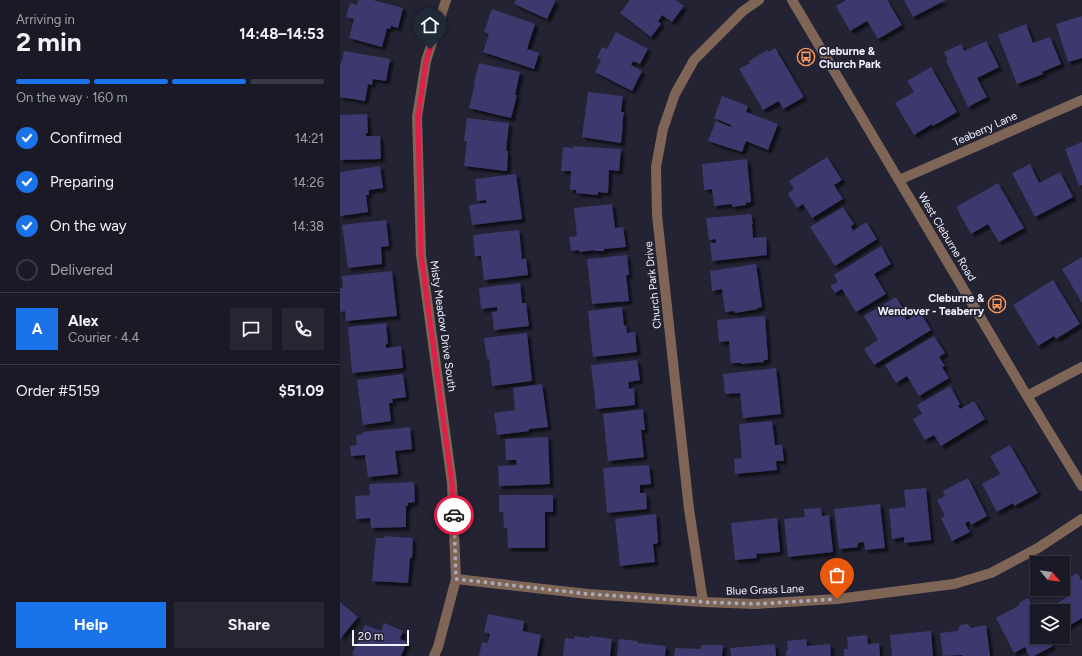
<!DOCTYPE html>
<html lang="en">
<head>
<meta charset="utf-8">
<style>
  :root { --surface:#1a1a27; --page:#272733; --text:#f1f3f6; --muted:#9fa1a7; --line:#383844; --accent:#1a73e8 }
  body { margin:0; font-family:Figtree,sans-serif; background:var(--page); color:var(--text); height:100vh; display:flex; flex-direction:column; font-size:15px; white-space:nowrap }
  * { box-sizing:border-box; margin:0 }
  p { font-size:13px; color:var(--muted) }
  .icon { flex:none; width:22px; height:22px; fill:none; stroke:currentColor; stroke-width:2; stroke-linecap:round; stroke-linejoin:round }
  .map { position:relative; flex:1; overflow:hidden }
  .drawer { display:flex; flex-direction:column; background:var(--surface); width:340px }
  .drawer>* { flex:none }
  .needle { width:26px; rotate:119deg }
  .controls { position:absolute; left:690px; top:556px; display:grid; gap:8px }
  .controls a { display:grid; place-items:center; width:40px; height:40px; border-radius:0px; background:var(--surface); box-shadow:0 1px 3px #0004,0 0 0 1px var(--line); font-size:20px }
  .scale { position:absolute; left:12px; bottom:10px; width:57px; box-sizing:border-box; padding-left:4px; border:2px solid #f3f3ff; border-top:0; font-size:11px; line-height:14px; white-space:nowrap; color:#f3f3ff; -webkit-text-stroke:3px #232334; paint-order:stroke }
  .pin { position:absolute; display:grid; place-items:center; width:34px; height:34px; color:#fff; margin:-41px -17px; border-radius:50% 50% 50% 0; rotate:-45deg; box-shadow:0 0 4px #0007 }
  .pin .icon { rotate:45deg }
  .courier { position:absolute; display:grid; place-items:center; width:40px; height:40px; margin:-20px; border:3px solid #e11d48; border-radius:50%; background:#fff; color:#222; box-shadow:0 1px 5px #0007 }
  .headline em { font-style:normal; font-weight:700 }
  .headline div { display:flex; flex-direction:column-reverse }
  .headline { display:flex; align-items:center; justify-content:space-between; height:68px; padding:0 16px }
  h1 { font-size:26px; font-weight:700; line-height:30px }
  .bar { display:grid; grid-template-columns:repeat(4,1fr); gap:6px 4px; align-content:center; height:48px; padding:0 16px }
  .bar i { height:5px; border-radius:3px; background:var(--line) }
  .bar .selected { background:var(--accent) }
  .bar p { grid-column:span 4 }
  .line { display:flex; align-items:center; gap:10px; padding:0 16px; border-top:1px solid var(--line) }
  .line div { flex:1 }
  .round { display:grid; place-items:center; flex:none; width:42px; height:42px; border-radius:0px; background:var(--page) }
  ol { padding:0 16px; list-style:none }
  li { display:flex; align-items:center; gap:12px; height:44px }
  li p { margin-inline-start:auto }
  li .icon { padding:4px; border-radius:50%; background:var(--accent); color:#fff; stroke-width:4 }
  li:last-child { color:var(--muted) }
  li i { width:22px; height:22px; border:2px solid var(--line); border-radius:50% }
  .primary-button { display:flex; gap:8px; margin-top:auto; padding:8px 16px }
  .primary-button a { flex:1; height:46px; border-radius:0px; background:var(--accent); color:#fff; font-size:16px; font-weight:700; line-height:46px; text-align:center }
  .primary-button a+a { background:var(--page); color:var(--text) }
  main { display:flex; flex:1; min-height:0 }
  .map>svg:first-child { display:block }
  .building { fill:#3e386d; filter:url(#shadow) }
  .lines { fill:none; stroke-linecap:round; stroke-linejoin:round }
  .minor { stroke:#7e6556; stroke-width:10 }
  .tertiary { stroke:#7e6556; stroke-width:10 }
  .done { stroke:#aaaab8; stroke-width:4; stroke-dasharray:0 7.2 }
  .route { stroke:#e11d48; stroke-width:5 }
  .labels { text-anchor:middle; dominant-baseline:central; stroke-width:3.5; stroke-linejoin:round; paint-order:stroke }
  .poi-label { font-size:11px; font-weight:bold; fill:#f3f3ff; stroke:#232334; text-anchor:start }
  .street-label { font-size:11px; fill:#f3f3ff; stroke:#232334 }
</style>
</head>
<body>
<main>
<section class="drawer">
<div class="headline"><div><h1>2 min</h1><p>Arriving in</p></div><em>14:48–14:53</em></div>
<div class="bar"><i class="selected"></i><i class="selected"></i><i class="selected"></i><i></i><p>On the way · 160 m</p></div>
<ol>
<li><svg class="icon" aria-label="check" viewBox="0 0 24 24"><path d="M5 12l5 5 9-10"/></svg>Confirmed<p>14:21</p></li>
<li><svg class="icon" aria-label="check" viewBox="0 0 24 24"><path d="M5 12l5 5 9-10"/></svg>Preparing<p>14:26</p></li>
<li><svg class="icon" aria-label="check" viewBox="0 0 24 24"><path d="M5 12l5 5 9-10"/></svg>On the way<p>14:38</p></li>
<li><i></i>Delivered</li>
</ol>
<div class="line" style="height:72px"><b class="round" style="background:var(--accent);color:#fff">A</b><div><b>Alex</b><p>Courier · 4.4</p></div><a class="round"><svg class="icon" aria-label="chat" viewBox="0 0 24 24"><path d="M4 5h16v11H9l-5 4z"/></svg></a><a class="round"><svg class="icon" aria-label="phone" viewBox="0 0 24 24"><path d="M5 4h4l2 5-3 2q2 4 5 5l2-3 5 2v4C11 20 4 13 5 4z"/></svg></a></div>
<div class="line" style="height:52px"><div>Order #5159</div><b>$51.09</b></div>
<div class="primary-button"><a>Help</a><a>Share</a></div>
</section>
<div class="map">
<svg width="742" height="656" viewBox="0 0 742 656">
  <defs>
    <filter id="shadow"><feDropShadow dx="3.5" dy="3.5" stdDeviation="1" flood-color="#0009"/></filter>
  </defs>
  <rect width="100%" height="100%" fill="#232334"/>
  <path class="building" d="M 18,0 L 33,0 L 63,8 L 58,28 L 51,26 L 50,29 L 47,28 L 42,47 L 9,38 L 14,19 L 6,17 L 10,3 L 17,5 Z
    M 176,0 L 216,0 L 207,19 L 174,4 Z
    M 290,0 L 335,0 L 344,6 L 332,22 L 322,15 L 318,21 L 321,24 L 311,37 L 280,13 Z
    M 506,0 L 547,0 L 562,25 L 538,39 L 527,21 L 510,31 L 496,6 Z
    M 564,0 L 606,0 L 573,17 Z
    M 152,9 L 195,24 L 187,49 L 199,53 L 194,69 L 143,52 L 149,34 L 144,32 Z
    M 742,16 L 742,58 L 728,62 L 716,24 Z
    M 686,24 L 693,43 L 710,37 L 721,64 L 702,72 L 703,74 L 677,84 L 658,35 Z
    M 276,32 L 308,49 L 300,64 L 293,61 L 291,65 L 302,71 L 292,91 L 255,72 L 261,60 L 257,58 L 262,47 L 267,49 Z
    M 646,41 L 659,67 L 637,78 L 647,97 L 628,107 L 606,61 L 608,60 L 604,52 L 621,44 L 624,51 Z
    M 435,48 L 464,97 L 443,109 L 439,101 L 423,110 L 399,69 L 410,63 L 409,61 L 427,50 L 428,52 Z
    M 4,51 L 50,59 L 46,81 L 33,79 L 32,85 L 28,84 L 25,101 L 0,97 L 0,65 L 1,62 L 2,62 Z
    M 139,63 L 180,72 L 175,95 L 177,95 L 171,118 L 129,108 L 135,83 L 134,83 Z
    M 591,67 L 617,112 L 593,126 L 592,124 L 574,135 L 555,103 L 574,92 L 567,81 Z
    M 248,92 L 283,96 L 281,112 L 284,112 L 282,124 L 283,124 L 281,143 L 242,137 Z
    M 382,96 L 408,106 L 406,112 L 438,124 L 428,150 L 406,141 L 402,152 L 368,141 L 376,121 L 391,127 L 391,125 L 374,118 Z
    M 27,114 L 28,133 L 26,133 L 26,136 L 40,136 L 41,159 L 0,160 L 0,115 Z
    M 127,118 L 169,123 L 166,151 L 168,151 L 167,171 L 124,166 L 127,141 L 124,141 Z
    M 742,142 L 742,185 L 739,186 L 725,149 Z
    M 233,146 L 281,149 L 279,171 L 269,170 L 268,193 L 258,192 L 258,195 L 236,193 L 236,190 L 230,190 L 231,171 L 221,171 L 223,147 L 233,148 Z
    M 487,157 L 502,180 L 494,185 L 503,199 L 472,218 L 463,204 L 457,208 L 448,194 L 454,189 L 449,181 Z
    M 407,159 L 411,202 L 406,203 L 406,205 L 392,207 L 392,204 L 374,206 L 372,189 L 364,190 L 362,164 Z
    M 690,164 L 699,183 L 720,172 L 733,197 L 695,217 L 672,173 Z
    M 40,166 L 43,188 L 29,190 L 29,195 L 26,195 L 28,212 L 0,216 L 0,172 Z
    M 176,174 L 182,219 L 132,225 L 129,205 L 146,203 L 146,200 L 137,201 L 135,179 Z
    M 658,183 L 684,228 L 659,242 L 648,224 L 631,234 L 616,207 Z
    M 272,204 L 275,228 L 283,227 L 286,247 L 264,249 L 264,251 L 255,251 L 255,250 L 239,252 L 239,250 L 231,251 L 229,237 L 237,236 L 234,208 Z
    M 503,207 L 514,224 L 511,226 L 513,231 L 526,222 L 537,239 L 495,266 L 470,227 Z
    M 411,214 L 413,224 L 412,224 L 413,238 L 426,237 L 427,255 L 372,261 L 370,243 L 376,243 L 376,239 L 369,240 L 366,218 Z
    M 46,220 L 49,246 L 41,247 L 42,264 L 8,268 L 2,225 Z
    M 179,230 L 182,259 L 186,258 L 188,275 L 144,280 L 141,256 L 135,256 L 133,235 Z
    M 541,246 L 551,264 L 534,274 L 546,294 L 516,312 L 502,289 L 495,293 L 490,286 L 498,282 L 494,275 Z
    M 287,255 L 289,275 L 286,275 L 289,301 L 252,304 L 247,259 Z
    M 742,257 L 742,303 L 722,269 Z
    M 416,264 L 422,307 L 417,308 L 418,309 L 395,313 L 394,311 L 385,312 L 382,289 L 372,291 L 370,271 Z
    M 52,271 L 57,316 L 6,321 L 5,311 L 0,312 L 0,288 L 3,287 L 2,276 Z
    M 713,280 L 740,324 L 716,339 L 714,336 L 698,346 L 673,305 Z
    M 180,283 L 182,303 L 186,303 L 189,326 L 154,330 L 152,312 L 157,311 L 157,307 L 141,309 L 139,288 Z
    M 556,297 L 567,315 L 564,316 L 567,320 L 580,312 L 591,330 L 534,365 L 524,349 L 538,340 L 524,316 Z
    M 282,307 L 284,326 L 286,325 L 287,333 L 295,332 L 297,352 L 253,357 L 248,311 Z
    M 425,316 L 428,360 L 424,360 L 424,362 L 401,364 L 401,363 L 391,363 L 389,341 L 379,342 L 377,320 Z
    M 46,323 L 48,344 L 46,344 L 46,348 L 61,346 L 63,368 L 12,373 L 8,327 Z
    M 187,333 L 192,381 L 152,386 L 149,359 L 147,359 L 144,338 Z
    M 594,336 L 605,353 L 599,357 L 605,366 L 602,367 L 609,378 L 579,396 L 567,376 L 556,383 L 545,365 Z
    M 297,360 L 300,380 L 288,382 L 289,389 L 294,388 L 295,405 L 256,409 L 251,365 Z
    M 436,368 L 441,414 L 403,418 L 400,393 L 385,394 L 383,374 Z
    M 63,374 L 66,397 L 52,399 L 53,403 L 49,403 L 51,421 L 23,425 L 17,380 Z
    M 202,384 L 208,427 L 189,429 L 189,431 L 157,435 L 154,413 L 175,410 L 173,388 Z
    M 610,386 L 620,404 L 618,406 L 620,409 L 634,401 L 645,419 L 601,446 L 594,435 L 585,440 L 573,419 L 582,414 L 577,405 Z
    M 303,409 L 305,430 L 301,430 L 304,457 L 268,461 L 263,414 Z
    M 432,421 L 435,445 L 442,445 L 444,461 L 436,461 L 437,470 L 395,474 L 394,459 L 402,458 L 399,424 Z
    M 70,427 L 72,449 L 55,451 L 58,474 L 28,477 L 25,455 L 11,456 L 10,446 L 17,445 L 16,435 L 23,434 L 23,432 Z
    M 208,437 L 210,484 L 159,486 L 158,466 L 177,465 L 176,460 L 166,460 L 165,439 Z
    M 670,445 L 698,493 L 674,506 L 673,503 L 657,512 L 642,484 L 660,474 L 650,456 Z
    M 309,465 L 311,484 L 300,485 L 300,493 L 306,493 L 307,509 L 267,513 L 263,468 Z
    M 628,478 L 647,516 L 631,525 L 629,521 L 625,523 L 630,532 L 612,541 L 601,518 L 605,516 L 597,500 L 605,496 L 603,491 Z
    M 74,482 L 75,502 L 68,503 L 68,506 L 66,506 L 66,527 L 31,528 L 30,518 L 16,519 L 15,496 L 30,495 L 29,484 Z
    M 586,488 L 591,540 L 564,543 L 564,537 L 552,539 L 549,509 L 566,507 L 564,490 Z
    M 159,495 L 213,495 L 213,512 L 205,512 L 205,548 L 168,548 L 167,528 L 164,528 L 163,512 L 159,512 Z
    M 540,504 L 545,548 L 525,550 L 524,542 L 518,543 L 518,547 L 499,549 L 494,509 Z
    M 481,508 L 482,516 L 489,515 L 493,552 L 448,557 L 444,519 L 465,517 L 464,509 Z
    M 316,514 L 318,543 L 313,544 L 315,562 L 280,566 L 275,519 Z
    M 437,518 L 440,552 L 416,554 L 417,558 L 395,560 L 391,523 Z
    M 45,536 L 73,538 L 72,558 L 70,558 L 68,583 L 32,581 L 36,538 L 44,538 Z
    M 737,573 L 742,581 L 742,618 L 725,628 L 723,624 L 723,611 L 716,611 L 713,606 L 729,596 L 723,585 L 723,581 Z
    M 688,598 L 697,615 L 697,637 L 708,637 L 713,646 L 694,656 L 689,656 L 685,647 L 674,653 L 656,618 L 680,605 L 679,603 Z
    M 0,602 L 18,617 L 0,639 Z
    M 148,614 L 184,621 L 183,631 L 201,635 L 197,656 L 139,656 L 142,642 L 148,643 L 150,634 L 144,632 Z
    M 44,623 L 63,631 L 60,639 L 67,642 L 61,656 L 16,656 L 12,655 L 25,625 L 41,631 Z
    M 627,624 L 631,628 L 646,625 L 650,656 L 622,656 L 622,655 L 603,656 L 600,633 L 618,631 L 620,625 Z
    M 591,631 L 593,656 L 552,656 L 550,635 Z
    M 527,635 L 528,644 L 539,643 L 540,656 L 504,656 L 504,649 L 508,649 L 507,637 Z
    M 235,636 L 249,638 L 250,636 L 272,639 L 270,656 L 223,656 L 225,638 L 234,639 Z
    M 279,639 L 298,641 L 298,643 L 326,646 L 325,656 L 277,656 Z
    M 466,639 L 467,646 L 490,644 L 491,656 L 446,656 L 446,651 L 448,650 L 447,641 Z
    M 435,644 L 436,656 L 391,656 L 390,648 Z
    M 361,645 L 383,645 L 382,656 L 334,656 L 335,648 L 361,649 Z"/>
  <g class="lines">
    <path class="minor" d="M 559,180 L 742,100
      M 687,396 L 742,367
      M 116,579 L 248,594 L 363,602 L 415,604 L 497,599 L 614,584 L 651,573 L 698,548 L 742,519
      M 363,602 L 349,509 L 317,215 L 316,167 L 323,129 L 335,94 L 354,60 L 403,11 L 419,0
      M 94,656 L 98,647 L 116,579 L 112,483 L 81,255 L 77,117 L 86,61 L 106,0"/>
    <path class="tertiary" d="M 452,0 L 687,396 L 742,486"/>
  </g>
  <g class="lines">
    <path class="done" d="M 114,515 L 116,579 L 248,594 L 364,602 L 415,604 L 497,599"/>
    <path class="route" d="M 90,49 L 86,61 L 78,117 L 81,255 L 112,484 L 114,515"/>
  </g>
  <defs>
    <symbol id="bus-ring" viewBox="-11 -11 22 22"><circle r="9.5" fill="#232334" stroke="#ff9b5a" stroke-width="1.5"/><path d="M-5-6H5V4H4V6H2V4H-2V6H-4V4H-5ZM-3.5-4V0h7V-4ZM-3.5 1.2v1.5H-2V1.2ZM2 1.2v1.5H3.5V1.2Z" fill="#ff9b5a"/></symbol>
  </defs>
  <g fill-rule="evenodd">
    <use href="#bus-ring" x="456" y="47" width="20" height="20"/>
    <use href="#bus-ring" x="647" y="294" width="20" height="20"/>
  </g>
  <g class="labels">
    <g class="poi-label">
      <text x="479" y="51">Cleburne &amp;<tspan x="479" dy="13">Church Park</tspan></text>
      <text x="644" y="298" text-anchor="end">Cleburne &amp;<tspan x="644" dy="13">Wendover - Teaberry</tspan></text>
    </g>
    <g class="street-label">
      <text transform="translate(645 129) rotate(-24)">Teaberry Lane</text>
      <text transform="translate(607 237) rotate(59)">West Cleburne Road</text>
      <text transform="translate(313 285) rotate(-96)">Church Park Drive</text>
      <text transform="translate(103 326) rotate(82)">Misty Meadow Drive South</text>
      <text transform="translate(425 590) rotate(-2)">Blue Grass Lane</text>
    </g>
  </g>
</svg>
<div class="controls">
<a><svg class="needle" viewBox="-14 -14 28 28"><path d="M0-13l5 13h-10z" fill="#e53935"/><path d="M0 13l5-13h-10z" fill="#9fa1a7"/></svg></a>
<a><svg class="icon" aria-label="layers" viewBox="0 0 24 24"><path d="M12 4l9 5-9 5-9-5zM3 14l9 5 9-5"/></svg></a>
</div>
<div class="scale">20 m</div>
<div class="pin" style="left:497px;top:599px;background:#ea580c"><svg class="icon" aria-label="bag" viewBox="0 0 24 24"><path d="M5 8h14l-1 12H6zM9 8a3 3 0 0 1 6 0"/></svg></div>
<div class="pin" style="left:90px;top:49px;background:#1f2937"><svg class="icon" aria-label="home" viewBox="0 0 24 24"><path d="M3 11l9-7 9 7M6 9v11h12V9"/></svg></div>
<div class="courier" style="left:114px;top:515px"><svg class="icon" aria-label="car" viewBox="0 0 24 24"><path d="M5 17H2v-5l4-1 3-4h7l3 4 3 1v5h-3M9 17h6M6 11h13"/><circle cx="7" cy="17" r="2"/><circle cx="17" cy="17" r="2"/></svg></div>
</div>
</main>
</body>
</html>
